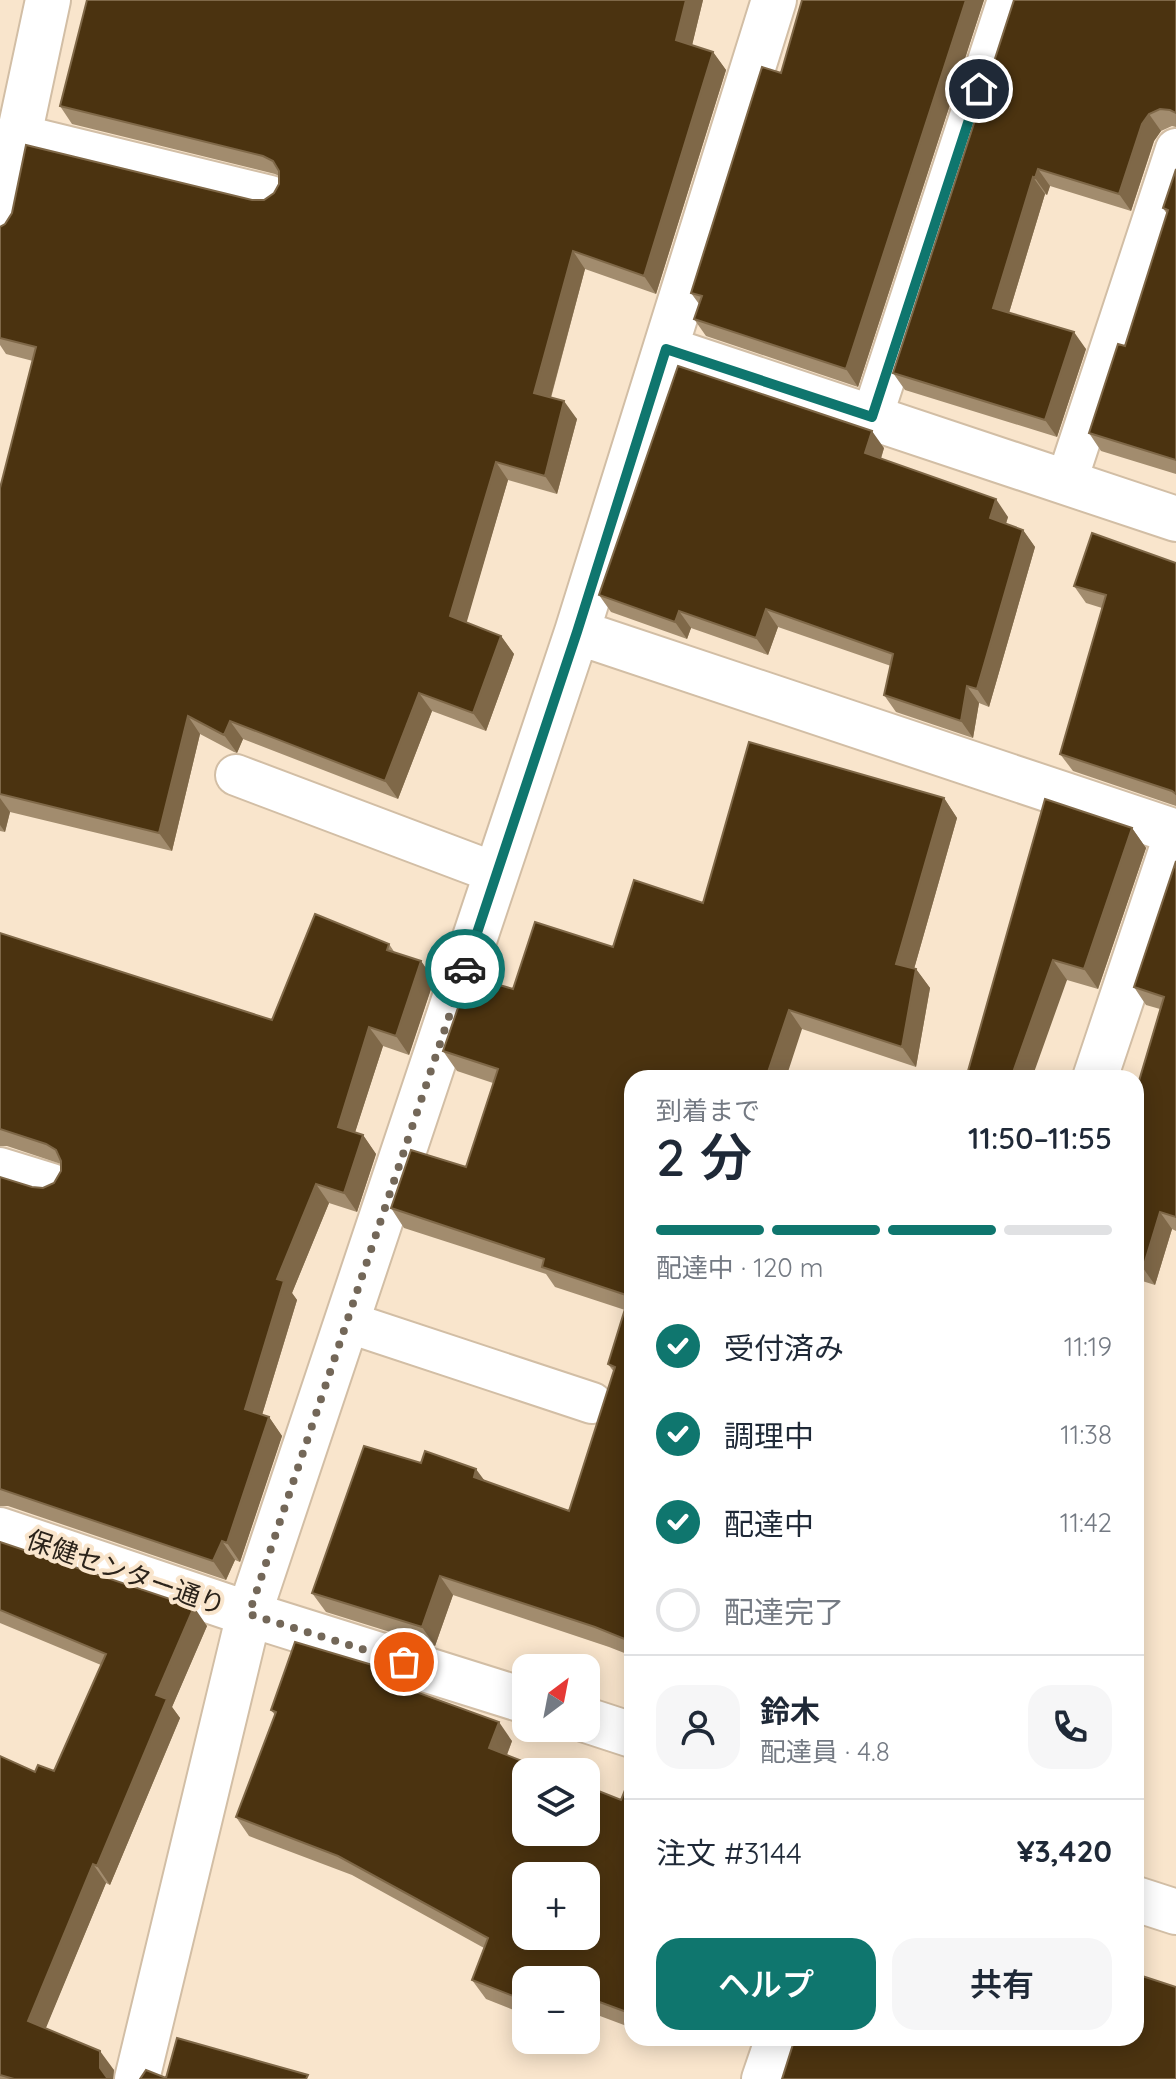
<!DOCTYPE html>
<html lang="ja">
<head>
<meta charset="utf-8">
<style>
  :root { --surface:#fff; --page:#f6f6f7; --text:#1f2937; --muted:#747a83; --line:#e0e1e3; --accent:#0f766e }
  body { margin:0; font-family:Quicksand,"Noto Sans JP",sans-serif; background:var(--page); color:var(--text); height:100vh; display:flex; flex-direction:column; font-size:30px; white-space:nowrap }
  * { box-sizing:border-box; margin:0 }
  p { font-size:26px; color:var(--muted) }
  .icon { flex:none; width:44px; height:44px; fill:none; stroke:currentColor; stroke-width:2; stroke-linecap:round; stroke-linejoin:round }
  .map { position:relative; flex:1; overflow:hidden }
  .side { position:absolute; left:624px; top:1070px; width:520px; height:976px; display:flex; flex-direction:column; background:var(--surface); border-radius:24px; box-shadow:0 4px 20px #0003 }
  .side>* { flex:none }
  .needle { width:52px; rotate:32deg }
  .fabs { position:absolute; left:512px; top:1654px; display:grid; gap:16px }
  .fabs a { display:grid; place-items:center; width:88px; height:88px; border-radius:16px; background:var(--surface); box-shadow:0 4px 20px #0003; font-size:40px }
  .pin { position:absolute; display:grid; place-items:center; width:68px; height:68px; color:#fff; margin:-34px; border:4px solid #fff; border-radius:50%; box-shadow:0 2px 8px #0007 }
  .courier { position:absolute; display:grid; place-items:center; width:80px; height:80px; margin:-40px; border:6px solid #0f766e; border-radius:50%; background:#fff; color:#222; box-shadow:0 2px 10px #0007 }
  .summary em { font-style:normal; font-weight:600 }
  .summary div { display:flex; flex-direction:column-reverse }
  .summary { display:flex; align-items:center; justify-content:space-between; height:136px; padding:0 32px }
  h1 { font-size:52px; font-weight:600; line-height:60px }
  .bar { display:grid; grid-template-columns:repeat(4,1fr); gap:12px 8px; align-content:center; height:96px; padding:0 32px }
  .bar i { height:10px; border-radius:6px; background:var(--line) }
  .bar .current { background:var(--accent) }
  .bar p { grid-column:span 4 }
  .line { display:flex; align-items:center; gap:20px; padding:0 32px; border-top:2px solid var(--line) }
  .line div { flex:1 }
  .round { display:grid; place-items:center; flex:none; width:84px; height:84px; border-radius:24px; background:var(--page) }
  ol { padding:0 32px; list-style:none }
  li { display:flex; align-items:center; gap:24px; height:88px }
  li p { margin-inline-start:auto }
  li .icon { padding:8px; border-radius:50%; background:var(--accent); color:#fff; stroke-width:4 }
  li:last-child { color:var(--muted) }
  li i { width:44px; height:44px; border:4px solid var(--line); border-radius:50% }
  .primary-button { display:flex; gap:16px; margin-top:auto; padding:16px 32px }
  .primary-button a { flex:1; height:92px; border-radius:24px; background:var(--accent); color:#fff; font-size:32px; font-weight:600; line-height:92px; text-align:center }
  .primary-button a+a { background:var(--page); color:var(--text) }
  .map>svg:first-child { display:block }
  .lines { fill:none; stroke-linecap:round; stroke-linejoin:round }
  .service-casing { stroke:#d2bea5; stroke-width:44 }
  .minor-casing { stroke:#d2bea5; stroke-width:48 }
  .service { stroke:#fff; stroke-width:40 }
  .minor { stroke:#fff; stroke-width:44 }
  .wall { fill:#a28c6e }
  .shaded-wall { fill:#7f6848 }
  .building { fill:#4b3310; stroke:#7f6848; stroke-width:2; fill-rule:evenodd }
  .done { stroke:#736758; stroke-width:8; stroke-dasharray:0 14.4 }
  .route { stroke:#0f766e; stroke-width:10 }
  .labels { text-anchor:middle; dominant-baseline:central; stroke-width:8; stroke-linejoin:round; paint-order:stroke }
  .street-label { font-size:26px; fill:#2b231a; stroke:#f9e5cc }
</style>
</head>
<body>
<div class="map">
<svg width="1176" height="2079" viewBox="0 0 1176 2079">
  <rect width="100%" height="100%" fill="#f9e5cc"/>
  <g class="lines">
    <defs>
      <path id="service" d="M 19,135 L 270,196
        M 872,417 L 1008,0
        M 1066,483 L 1176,149
        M 236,775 L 496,873
        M 0,1168 L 52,1184
        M 347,1322 L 592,1403
        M 762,2079 L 776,2038"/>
      <path id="minor" d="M 0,225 L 48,0
        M 666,349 L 1176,519
        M 577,632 L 1176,832
        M 1095,1078 L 1176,836
        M 0,1530 L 249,1614 L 526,1701
        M 586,1720 L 632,1735
        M 1136,1899 L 1176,1912
        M 137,2079 L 249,1614 L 577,632 L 774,0"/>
    </defs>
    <use href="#service" class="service-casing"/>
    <use href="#minor" class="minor-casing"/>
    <use href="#service" class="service"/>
    <use href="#minor" class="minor"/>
  </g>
  <path class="wall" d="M 87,0 L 703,0 L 692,45 L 713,52 L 726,70 L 656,294 L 585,269 L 551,398 L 577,419 L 557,494 L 508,480 L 466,622 L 501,636 L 514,654 L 486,731 L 432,711 L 398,799 L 243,739 L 237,753 L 234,752 L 200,734 L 172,851 L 10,812 L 5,832 L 0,831 L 0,488 L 33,361 L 6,354 L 0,345 L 0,227 L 264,200 L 274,193 L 279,184 L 279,176 L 275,174 L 72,124 L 60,106 Z
    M 802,0 L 984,0 L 858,387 L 706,336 L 694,319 L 699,304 L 691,293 L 781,73 Z
    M 1014,0 L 1176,0 L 1176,127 L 1172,126 L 1161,131 L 1154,141 L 1131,211 L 1050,186 L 1047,195 L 1045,194 L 1009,313 L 1086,349 L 1057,437 L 905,390 L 893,373 Z
    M 1176,169 L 1176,474 L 1101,451 L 1089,433 L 1125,346 L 1167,214 L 1163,208 Z
    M 884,448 L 881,459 L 1008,517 L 1006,524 L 1023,530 L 1035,547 L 989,707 L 979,703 L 973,738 L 896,712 L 884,695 L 891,666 L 778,627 L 768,655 L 691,628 L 687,639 L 611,612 L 599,595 Z
    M 1176,563 L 1176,806 L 1073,771 L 1060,754 L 1102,608 L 1086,603 L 1074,586 Z
    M 944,798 L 957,818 L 914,969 L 916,969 L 930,988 L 916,1067 L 802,1029 L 632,1078 L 632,1656 L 609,1647 L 453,1595 L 435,1646 L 326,1612 L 312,1593 L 421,1463 L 484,1481 L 569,1511 L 614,1372 L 608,1364 L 625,1310 L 555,1287 L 546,1274 L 404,1228 L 391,1208 L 466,1167 L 493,1083 L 457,1071 L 443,1051 L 513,989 L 613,947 L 703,903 Z
    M 1132,828 L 1146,848 L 1098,989 L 1067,980 L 966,1078 Z
    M 1176,861 L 1176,1231 L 1172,1229 L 1155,1285 L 1139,1280 L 1136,1291 L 1136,1091 L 1160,1009 L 1146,1005 L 1134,987 Z
    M 0,933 L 272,1020 L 389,944 L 395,953 L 421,961 L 434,980 L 409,1055 L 383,1046 L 355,1132 L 363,1135 L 376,1154 L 357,1212 L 329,1203 L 292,1293 L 297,1300 L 262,1415 L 269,1417 L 282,1436 L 240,1562 L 235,1560 L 226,1580 L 8,1506 L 0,1506 L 0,1177 L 32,1187 L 43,1188 L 54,1183 L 61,1171 L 61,1164 L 7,1146 L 0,1146 Z
    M 0,1542 L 207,1626 L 172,1707 L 180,1718 L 110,1885 L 106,1883 L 45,2029 L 114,2070 L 113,2079 L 0,2079 L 0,1756 L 35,1772 L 54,1771 L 101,1665 L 0,1623 Z
    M 418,1693 L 512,1741 L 507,1755 L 621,1800 L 632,1781 L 632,2028 L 592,2013 L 588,2023 L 586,2022 L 586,1980 L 526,1980 L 526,2015 L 486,1999 L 472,1980 L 484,1948 L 352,1875 L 249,1836 L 236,1817 L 275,1715 L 271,1710 Z
    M 660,2038 L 685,2038 L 682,2046 Z"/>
  <path class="shaded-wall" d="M 686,0 L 703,0 L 689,58 L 676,40 Z
    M 966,0 L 984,0 L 858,387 L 846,369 Z
    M 713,52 L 726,70 L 656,294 L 644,276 Z
    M 1149,114 L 1161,131 L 1154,141 L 1131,211 L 1119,194 L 1142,124 Z
    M 1038,169 L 1050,186 L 1047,195 L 1035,178 Z
    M 1033,177 L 1045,194 L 1005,326 L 993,308 Z
    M 573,251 L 585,269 L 547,411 L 534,393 Z
    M 1074,332 L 1086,349 L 1057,437 L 1045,420 Z
    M 564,401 L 577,419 L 557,494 L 545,476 Z
    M 872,431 L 884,448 L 877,470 L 865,453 Z
    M 496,462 L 508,480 L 463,635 L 450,616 Z
    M 996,499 L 1008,517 L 1002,535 L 990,518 Z
    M 1023,530 L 1035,547 L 989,707 L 977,689 Z
    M 766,609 L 778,627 L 768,655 L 756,638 Z
    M 679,611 L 691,628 L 687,639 L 675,622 Z
    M 501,636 L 514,654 L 486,731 L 473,713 Z
    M 967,686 L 979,703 L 973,738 L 961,721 Z
    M 419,693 L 432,711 L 398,799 L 385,781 Z
    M 188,716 L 200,734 L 172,851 L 159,833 Z
    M 230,721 L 243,739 L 237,753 L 224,735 Z
    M 0,798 L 10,812 L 5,832 L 0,825 Z
    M 944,798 L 957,818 L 910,983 L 896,964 Z
    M 1132,828 L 1146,848 L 1098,989 L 1084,969 Z
    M 1053,960 L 1067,980 L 1032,1078 L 1011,1078 Z
    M 421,961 L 434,980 L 409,1055 L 396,1036 Z
    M 916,969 L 930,988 L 916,1067 L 902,1047 Z
    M 789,1010 L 802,1029 L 786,1078 L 766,1078 Z
    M 369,1027 L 383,1046 L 351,1145 L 338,1127 Z
    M 363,1135 L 376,1154 L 357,1212 L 344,1193 Z
    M 316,1184 L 329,1203 L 292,1293 L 297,1300 L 258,1428 L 245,1409 L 277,1279 Z
    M 1160,1212 L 1172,1229 L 1155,1285 L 1143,1268 Z
    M 1136,1276 L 1139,1280 L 1136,1291 Z
    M 269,1417 L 282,1436 L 240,1562 L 227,1543 Z
    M 476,1469 L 490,1488 L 474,1477 Z
    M 222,1541 L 235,1560 L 226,1580 L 213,1561 Z
    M 440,1576 L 453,1595 L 435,1646 L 422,1627 Z
    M 194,1607 L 207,1626 L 172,1707 L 180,1718 L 110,1885 L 97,1866 L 156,1695 Z
    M 406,1675 L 419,1694 L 402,1687 Z
    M 499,1722 L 512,1741 L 502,1767 L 489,1748 Z
    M 93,1864 L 106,1883 L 41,2040 L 28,2021 Z
    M 586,2005 L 592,2013 L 588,2023 L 586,2020 Z
    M 677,2038 L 685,2038 L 682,2046 Z
    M 100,2051 L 114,2070 L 113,2079 L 107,2079 L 100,2068 Z"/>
  <path class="building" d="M 87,0 L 686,0 L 676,40 L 713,52 L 644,276 L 573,251 L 534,393 L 564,401 L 545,476 L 496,462 L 450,616 L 501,636 L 473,713 L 419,693 L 385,781 L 230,721 L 224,735 L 222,734 L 188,716 L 159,833 L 0,794 L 0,488 L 36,347 L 0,338 L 0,227 L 5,224 L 12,213 L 26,145 L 252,200 L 264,200 L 274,193 L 279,184 L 279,171 L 273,161 L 263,156 L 60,106 Z
    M 802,0 L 966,0 L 846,369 L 694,319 L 702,296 L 691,293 L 762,67 L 781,73 Z
    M 1014,0 L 1176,0 L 1176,113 L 1170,110 L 1160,109 L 1149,114 L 1142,124 L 1119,194 L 1038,169 L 1035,178 L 1033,177 L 993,308 L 1074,332 L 1045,420 L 893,373 Z
    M 1176,169 L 1176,460 L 1089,433 L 1118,344 L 1125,346 L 1168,210 L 1163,208 Z
    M 678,366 L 872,431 L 865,453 L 996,499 L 990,518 L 1023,530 L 977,689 L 967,686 L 961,721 L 884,695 L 893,654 L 766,609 L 756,638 L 679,611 L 675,622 L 599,595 Z
    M 1092,533 L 1176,563 L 1176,794 L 1172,791 L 1060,754 L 1106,595 L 1074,586 Z
    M 749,742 L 944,798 L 896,964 L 916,969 L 902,1047 L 789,1010 L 766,1078 L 632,1078 L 632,1642 L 595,1627 L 440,1576 L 422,1627 L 312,1593 L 364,1446 L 421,1463 L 425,1451 L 476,1469 L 474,1477 L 569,1511 L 615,1367 L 608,1364 L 629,1296 L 542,1267 L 544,1259 L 391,1208 L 411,1150 L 466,1167 L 498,1069 L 443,1051 L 469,976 L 513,989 L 535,922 L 613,947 L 634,880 L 703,903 Z
    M 1045,799 L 1132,828 L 1084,969 L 1053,960 L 1011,1078 L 966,1078 Z
    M 1176,861 L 1176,1217 L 1160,1212 L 1143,1268 L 1136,1266 L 1136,1091 L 1164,997 L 1134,987 Z
    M 315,914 L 389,944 L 387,950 L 421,961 L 396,1036 L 369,1027 L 338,1127 L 363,1135 L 344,1193 L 316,1184 L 277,1279 L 284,1281 L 245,1409 L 269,1417 L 227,1543 L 222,1541 L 213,1561 L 0,1489 L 0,1177 L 32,1187 L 43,1188 L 54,1183 L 61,1171 L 61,1161 L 56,1150 L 46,1144 L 0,1129 L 0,933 L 272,1020 Z
    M 0,1542 L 194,1607 L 156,1695 L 167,1699 L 97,1866 L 93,1864 L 28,2021 L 100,2051 L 100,2068 L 108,2079 L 14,2079 L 0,2075 L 0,1756 L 35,1772 L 38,1765 L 54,1771 L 106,1654 L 0,1610 Z
    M 295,1642 L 406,1675 L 402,1687 L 499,1722 L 489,1748 L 550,1772 L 526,1772 L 526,1832 L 586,1832 L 586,1786 L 621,1800 L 629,1780 L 632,1781 L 632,2014 L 586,1997 L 586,1980 L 526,1980 L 526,2001 L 472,1980 L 488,1938 L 338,1856 L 236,1817 L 276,1712 L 271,1710 ZM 526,1876 L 586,1876 L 586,1936 L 526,1936 Z
    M 1136,1974 L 1176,1987 L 1176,2079 L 782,2079 L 795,2038 L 1136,2038 Z
    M 177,2038 L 308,2075 L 306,2079 L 140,2079 L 146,2070 L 166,2078 Z"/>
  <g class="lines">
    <path class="done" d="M 404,1662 L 249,1614 L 465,969"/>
    <path class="route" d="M 465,969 L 577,632 L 666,349 L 872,417 L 979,89"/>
  </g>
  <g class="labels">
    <g class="street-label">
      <text transform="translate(126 1572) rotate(19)">保健センター通り</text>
    </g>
  </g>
</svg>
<div class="fabs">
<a><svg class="needle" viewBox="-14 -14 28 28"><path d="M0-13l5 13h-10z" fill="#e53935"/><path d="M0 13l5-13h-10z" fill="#747a83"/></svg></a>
<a><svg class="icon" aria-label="layers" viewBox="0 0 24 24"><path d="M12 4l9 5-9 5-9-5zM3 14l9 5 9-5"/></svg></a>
<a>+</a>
<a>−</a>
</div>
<div class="pin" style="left:404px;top:1662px;background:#ea580c"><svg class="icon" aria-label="bag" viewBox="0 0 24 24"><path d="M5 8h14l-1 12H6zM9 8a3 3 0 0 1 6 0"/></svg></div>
<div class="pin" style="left:979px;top:89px;background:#1f2937"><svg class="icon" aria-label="home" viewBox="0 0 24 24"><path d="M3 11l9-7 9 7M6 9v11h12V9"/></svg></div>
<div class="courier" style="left:465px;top:969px"><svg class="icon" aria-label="car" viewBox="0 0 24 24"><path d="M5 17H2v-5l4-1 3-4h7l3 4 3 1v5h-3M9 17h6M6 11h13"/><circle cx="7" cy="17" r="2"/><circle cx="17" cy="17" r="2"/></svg></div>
<section class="side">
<div class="summary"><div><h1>2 分</h1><p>到着まで</p></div><em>11:50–11:55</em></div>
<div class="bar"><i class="current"></i><i class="current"></i><i class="current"></i><i></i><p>配達中 · 120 m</p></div>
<ol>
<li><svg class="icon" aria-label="check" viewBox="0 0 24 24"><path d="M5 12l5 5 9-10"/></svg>受付済み<p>11:19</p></li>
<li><svg class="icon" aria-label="check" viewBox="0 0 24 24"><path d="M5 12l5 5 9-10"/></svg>調理中<p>11:38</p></li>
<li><svg class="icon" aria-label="check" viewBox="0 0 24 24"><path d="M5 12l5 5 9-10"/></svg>配達中<p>11:42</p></li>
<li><i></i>配達完了</li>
</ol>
<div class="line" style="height:144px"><a class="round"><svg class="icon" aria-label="person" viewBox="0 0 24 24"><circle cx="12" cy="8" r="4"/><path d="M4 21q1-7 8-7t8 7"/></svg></a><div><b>鈴木</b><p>配達員 · 4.8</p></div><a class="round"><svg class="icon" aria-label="phone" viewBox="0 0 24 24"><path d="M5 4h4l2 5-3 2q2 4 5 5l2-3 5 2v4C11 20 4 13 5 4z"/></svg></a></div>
<div class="line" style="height:104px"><div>注文 #3144</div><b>¥3,420</b></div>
<div class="primary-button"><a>ヘルプ</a><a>共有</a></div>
</section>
</div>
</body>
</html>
